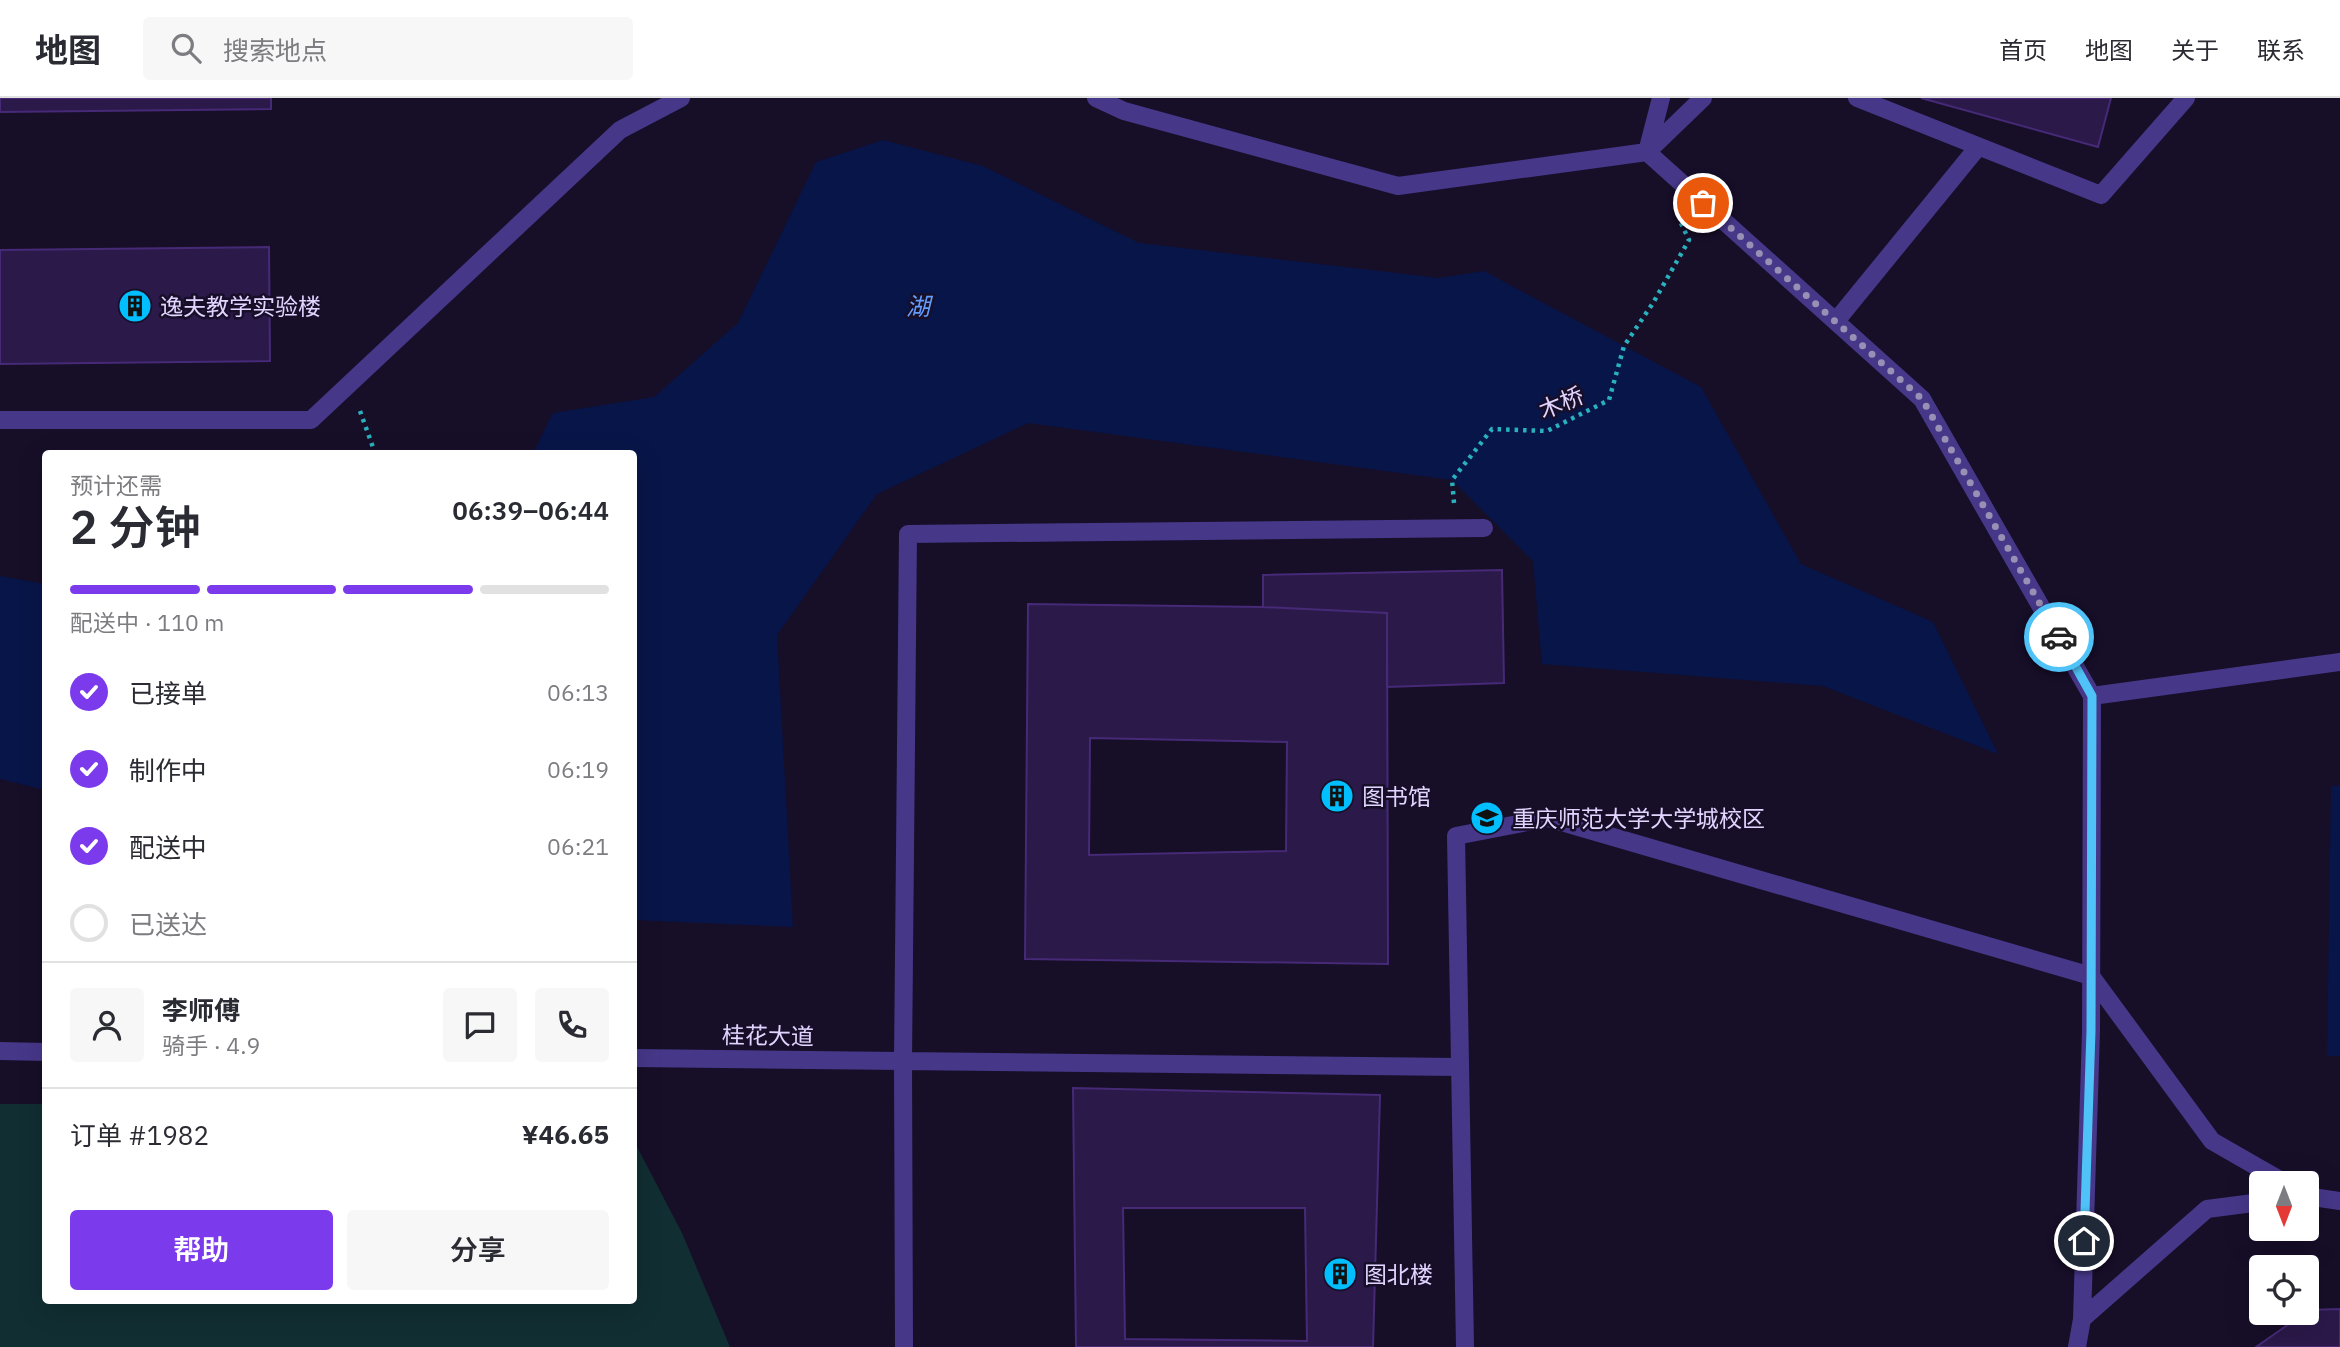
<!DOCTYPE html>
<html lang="zh">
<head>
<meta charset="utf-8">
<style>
  :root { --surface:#fff; --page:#f7f7f7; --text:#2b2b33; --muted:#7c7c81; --line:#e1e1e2; --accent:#7c3aed }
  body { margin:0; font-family:"IBM Plex Sans","Noto Sans SC",sans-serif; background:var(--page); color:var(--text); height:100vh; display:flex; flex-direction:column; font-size:26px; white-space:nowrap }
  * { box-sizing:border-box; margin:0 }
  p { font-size:23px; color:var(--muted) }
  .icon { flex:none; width:38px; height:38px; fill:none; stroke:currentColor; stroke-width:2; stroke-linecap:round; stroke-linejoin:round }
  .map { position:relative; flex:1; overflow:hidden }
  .side { position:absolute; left:42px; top:352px; width:595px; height:854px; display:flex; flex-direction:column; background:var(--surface); border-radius:7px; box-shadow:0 7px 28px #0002 }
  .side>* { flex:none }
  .needle { width:46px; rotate:180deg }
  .fabs { position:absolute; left:2249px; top:1073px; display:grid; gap:14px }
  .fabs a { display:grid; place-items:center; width:70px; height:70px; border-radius:7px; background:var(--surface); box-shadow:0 7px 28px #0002; font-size:35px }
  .pin { position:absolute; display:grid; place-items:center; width:60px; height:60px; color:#fff; margin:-30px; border:4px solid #fff; border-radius:50%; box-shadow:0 2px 7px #0007 }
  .courier { position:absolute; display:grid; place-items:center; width:70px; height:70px; margin:-35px; border:5px solid #4fc3f7; border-radius:50%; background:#fff; color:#222; box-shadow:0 2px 9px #0007 }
  .head em { font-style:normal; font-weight:600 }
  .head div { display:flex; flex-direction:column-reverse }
  .head { display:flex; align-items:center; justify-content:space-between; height:119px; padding:0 28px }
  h1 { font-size:46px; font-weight:600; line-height:52px }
  .bar { display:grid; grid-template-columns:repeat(4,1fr); gap:10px 7px; align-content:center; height:84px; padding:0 28px }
  .bar i { height:9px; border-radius:5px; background:var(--line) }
  .bar .current { background:var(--accent) }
  .bar p { grid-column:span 4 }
  .line { display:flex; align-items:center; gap:18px; padding:0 28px; border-top:2px solid var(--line) }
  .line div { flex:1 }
  .round { display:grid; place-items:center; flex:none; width:74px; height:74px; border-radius:7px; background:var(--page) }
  ol { padding:0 28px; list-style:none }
  li { display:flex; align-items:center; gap:21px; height:77px }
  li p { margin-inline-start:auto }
  li .icon { padding:7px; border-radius:50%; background:var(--accent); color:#fff; stroke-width:4 }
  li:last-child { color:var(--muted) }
  li i { width:38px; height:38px; border:4px solid var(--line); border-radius:50% }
  .action { display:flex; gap:14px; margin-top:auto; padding:14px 28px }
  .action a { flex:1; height:80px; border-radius:7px; background:var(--accent); color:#fff; font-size:28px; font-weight:600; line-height:80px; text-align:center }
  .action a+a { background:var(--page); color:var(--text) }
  header { display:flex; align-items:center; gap:42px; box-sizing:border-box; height:98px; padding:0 35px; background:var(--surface); border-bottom:2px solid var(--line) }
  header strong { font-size:33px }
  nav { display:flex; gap:38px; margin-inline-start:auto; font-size:24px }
  .search { width:490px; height:63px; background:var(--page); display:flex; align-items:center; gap:18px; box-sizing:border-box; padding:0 24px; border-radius:7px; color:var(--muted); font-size:26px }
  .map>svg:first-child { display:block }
  .green { fill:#112e32 }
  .water { fill:#081548 }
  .building { fill:#2b194a; stroke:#462a77; stroke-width:2; fill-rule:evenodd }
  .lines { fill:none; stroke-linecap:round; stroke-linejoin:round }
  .path { stroke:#29b1bf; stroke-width:4.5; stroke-dasharray:3.5 5; stroke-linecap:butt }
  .service { stroke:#473789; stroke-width:18 }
  .pedestrian { stroke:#473789; stroke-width:18 }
  .done { stroke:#9a8fb4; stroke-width:7; stroke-dasharray:0 12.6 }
  .route { stroke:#4fc3f7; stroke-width:9 }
  .labels { text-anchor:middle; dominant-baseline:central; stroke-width:5; stroke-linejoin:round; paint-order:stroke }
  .poi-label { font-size:23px; fill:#e1d5ff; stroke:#170e28; text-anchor:start }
  .street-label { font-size:23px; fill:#e1d5ff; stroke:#170e28 }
  .water-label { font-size:24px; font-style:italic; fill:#639eff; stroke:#170e28 }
</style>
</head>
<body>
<header>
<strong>地图</strong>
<div class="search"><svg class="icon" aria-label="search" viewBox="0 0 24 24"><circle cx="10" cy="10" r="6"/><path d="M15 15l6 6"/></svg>搜索地点</div>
<nav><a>首页</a><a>地图</a><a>关于</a><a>联系</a></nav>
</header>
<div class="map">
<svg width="2340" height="1249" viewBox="0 0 2340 1249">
  <rect width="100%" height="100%" fill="#170e28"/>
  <path class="green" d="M 0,1006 L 45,1006 L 46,1202 L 634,1202 L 634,1043 L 682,1135 L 730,1249 L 0,1249 Z"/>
  <path class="water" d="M 883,42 L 983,68 L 1139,145 L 1439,180 L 1484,173 L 1701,289 L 1801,466 L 1933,524 L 1998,656 L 1823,588 L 1542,566 L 1533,463 L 1452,382 L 1028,325 L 877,396 L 777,537 L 793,829 L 634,822 L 634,355 L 533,355 L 553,315 L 654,299 L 738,225 L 816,64 Z
    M 0,478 L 45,486 L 45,692 L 0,681 Z
    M 2331,688 L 2340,688 L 2340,958 L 2327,958 Z"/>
  <path class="building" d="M 0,0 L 271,0 L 271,11 L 0,14 Z
    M 1921,0 L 2111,0 L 2098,49 Z
    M 269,149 L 270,263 L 0,266 L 0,152 Z
    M 1502,472 L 1504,585 L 1387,589 L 1387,515 L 1263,509 L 1263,477 Z
    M 1028,506 L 1263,509 L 1387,515 L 1388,866 L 1025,861 ZM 1090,640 L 1287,644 L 1286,753 L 1089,757 Z
    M 1073,990 L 1380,997 L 1373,1249 L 1076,1249 ZM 1123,1110 L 1305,1110 L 1307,1243 L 1125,1241 Z
    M 2340,1211 L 2340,1249 L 2256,1249 L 2306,1214 L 2307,1212 Z"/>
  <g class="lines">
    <path class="path" d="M 360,313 L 375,355
      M 1454,405 L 1452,382 L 1492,331 L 1547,333 L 1609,302 L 1624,248 L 1653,205 L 1689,142 L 1679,121"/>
    <path class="service" d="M 1096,0 L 1124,13 L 1398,88 L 1647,54 L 1922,301 L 2092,598 L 2091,933 L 2082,1221 L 2077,1249
      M 1857,0 L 2101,97 L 2186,0
      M 1647,54 L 1703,0
      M 1647,54 L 1661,0
      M 1836,223 L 1978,49
      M 0,322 L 311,322 L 620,32 L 681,0
      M 2092,598 L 2340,564
      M 2306,1098 L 2340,1103
      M 2082,1221 L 2207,1111 L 2261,1104
      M 1465,1249 L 1456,738 L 1548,720 L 2091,878 L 2212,1043 L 2285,1085"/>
    <path class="pedestrian" d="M 0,953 L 46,954
      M 634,960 L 1459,969
      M 904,1249 L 903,963 L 908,436 L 1484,430"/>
  </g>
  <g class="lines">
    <path class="done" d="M 1703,105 L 1922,301 L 2059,539"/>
    <path class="route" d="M 2059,539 L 2092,598 L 2091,933 L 2084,1143"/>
  </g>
  <defs>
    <symbol id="building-disc" viewBox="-11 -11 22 22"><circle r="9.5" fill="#01beff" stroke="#170e28"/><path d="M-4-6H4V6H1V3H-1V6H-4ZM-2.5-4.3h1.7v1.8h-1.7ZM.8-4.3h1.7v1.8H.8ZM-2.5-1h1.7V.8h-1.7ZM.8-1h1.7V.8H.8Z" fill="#111"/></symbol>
    <symbol id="university-disc" viewBox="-11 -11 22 22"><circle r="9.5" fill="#01beff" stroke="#170e28"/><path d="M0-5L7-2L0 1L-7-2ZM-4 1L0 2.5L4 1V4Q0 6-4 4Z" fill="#111"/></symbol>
  </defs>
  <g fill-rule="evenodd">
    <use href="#building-disc" x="116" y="189" width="38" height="38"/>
    <use href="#building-disc" x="1318" y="679" width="38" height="38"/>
    <use href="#university-disc" x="1468" y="701" width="38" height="38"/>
    <use href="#building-disc" x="1321" y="1157" width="38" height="38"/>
  </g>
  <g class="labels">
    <g class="poi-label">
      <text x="160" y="208">逸夫教学实验楼</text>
      <text x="1362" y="698">图书馆</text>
      <text x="1512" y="720">重庆师范大学大学城校区</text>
      <text x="1364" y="1176">图北楼</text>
    </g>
    <g class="street-label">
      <text transform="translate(1561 304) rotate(-22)">木桥</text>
      <text transform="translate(768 937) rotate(1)">桂花大道</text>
    </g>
    <g class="water-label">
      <text x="918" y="208">湖</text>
    </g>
  </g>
</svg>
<div class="fabs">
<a><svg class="needle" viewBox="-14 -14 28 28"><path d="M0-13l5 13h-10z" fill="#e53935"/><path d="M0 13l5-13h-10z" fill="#7c7c81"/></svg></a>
<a><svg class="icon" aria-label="locate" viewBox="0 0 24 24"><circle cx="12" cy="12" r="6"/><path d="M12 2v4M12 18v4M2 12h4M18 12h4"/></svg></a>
</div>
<div class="pin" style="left:1703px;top:105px;background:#ea580c"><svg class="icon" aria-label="bag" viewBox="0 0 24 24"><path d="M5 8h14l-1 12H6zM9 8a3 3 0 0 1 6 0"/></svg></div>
<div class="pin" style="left:2084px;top:1143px;background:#1f2937"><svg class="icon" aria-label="home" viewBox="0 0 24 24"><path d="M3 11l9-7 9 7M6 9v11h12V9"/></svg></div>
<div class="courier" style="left:2059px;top:539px"><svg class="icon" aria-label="car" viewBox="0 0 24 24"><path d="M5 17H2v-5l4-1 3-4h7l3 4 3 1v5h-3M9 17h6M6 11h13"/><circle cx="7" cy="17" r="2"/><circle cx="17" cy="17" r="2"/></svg></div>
<section class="side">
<div class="head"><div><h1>2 分钟</h1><p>预计还需</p></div><em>06:39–06:44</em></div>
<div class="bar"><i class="current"></i><i class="current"></i><i class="current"></i><i></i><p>配送中 · 110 m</p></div>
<ol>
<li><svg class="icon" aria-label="check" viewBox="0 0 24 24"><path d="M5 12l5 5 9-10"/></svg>已接单<p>06:13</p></li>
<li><svg class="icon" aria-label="check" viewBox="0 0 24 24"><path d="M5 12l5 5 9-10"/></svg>制作中<p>06:19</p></li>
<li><svg class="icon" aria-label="check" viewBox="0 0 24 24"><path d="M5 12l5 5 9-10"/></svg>配送中<p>06:21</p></li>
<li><i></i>已送达</li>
</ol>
<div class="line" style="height:126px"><a class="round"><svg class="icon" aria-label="person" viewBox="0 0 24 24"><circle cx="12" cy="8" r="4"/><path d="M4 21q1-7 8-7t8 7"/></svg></a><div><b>李师傅</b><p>骑手 · 4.9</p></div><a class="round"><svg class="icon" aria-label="chat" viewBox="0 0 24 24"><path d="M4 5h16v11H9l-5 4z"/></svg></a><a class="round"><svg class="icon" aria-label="phone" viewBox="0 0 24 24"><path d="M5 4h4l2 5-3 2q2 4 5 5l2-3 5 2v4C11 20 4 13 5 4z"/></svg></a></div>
<div class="line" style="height:91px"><div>订单 #1982</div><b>¥46.65</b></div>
<div class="action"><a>帮助</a><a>分享</a></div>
</section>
</div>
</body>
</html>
